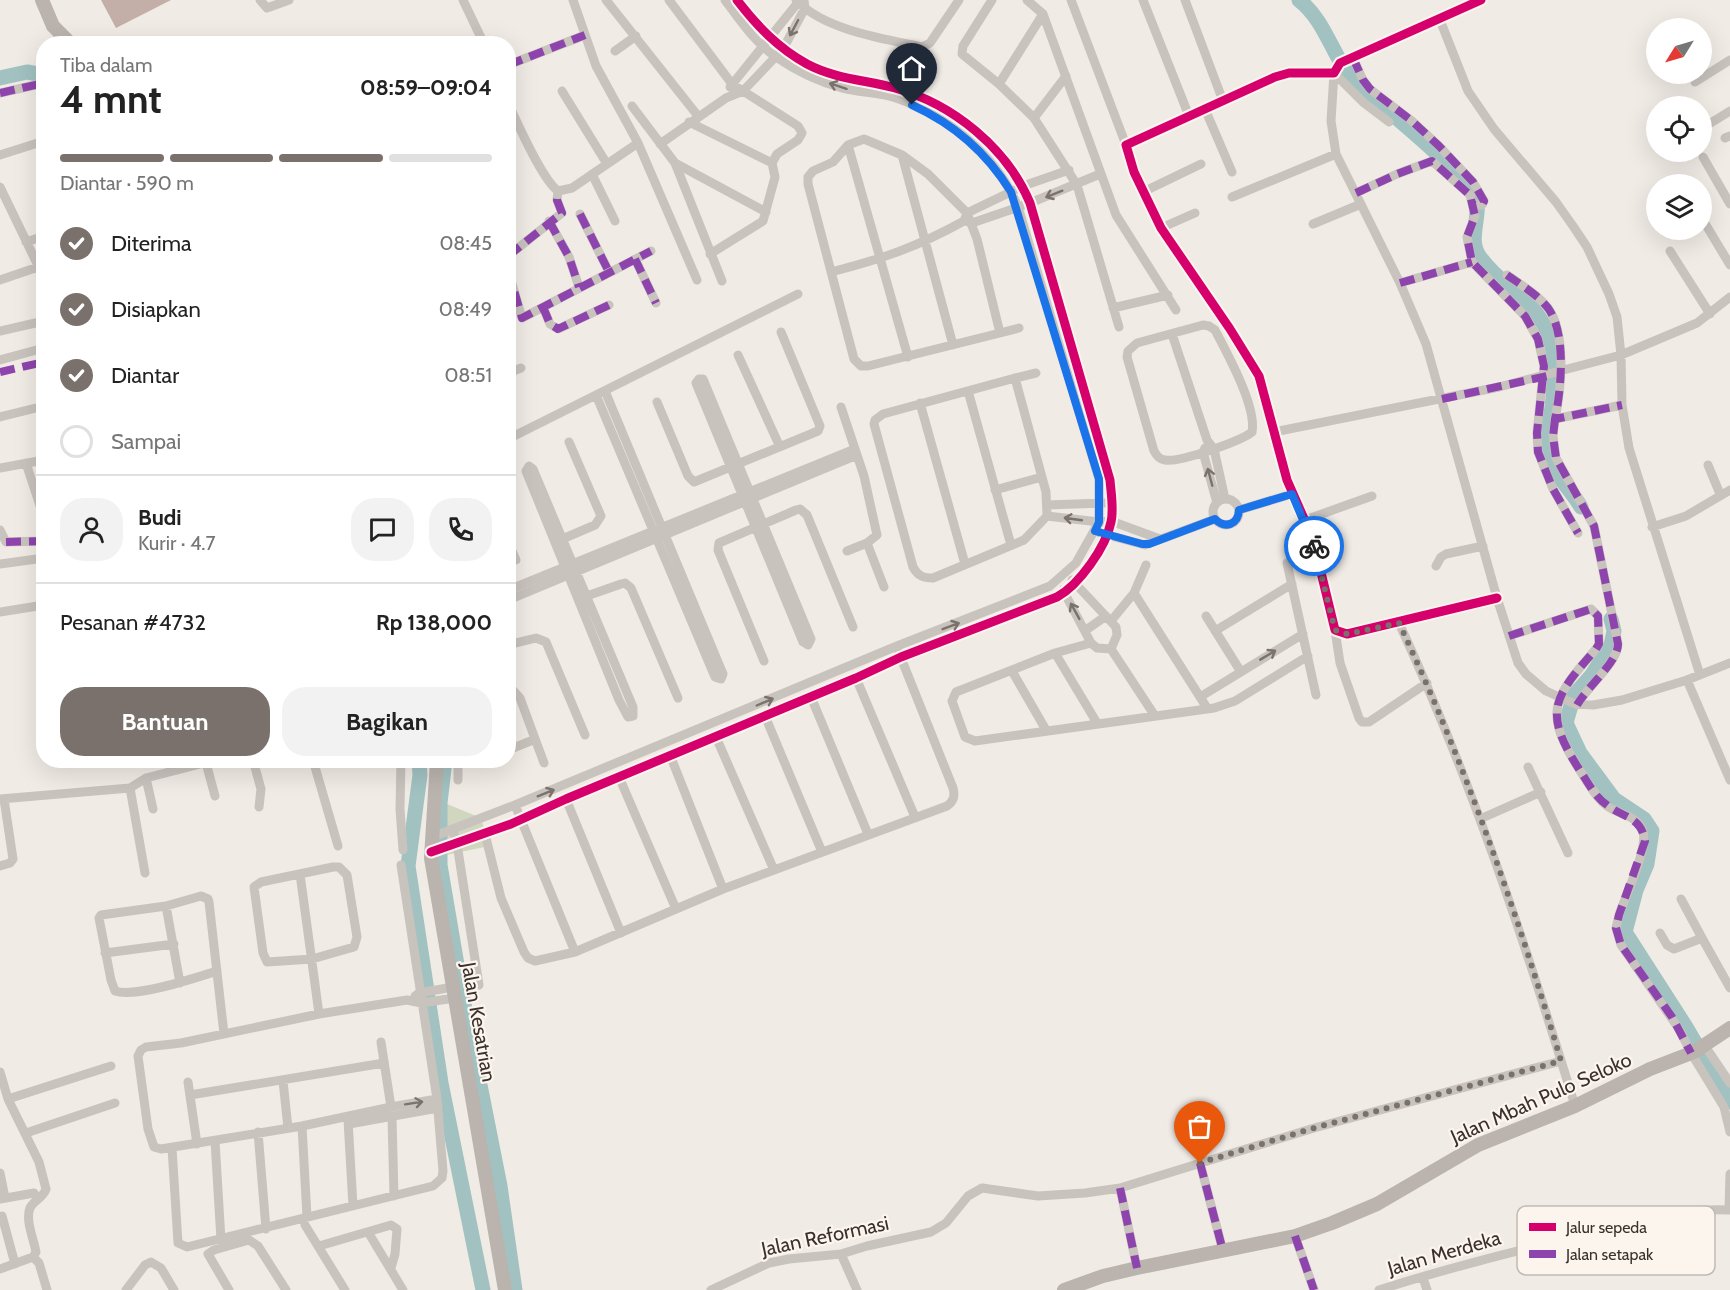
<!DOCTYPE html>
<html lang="id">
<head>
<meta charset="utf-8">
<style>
  :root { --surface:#fff; --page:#f2f2f2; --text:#222; --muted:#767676; --line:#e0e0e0; --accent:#7a716c }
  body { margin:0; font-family:Cabin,sans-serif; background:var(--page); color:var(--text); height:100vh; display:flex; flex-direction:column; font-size:22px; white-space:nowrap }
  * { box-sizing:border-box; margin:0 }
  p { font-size:20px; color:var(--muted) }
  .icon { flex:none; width:33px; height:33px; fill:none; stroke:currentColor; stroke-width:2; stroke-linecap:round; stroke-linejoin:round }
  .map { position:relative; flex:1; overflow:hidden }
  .drawer { position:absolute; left:36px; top:36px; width:480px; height:732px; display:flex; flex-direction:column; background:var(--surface); border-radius:24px; box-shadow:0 6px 24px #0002 }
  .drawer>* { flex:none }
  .needle { width:39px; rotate:233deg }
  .fabs { position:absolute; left:1646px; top:18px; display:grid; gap:12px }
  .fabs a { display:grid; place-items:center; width:66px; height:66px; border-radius:50%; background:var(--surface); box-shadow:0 6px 24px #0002; font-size:30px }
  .pin { position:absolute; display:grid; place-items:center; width:51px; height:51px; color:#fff; margin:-62px -26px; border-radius:50% 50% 50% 0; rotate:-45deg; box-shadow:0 0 6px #0007 }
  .pin .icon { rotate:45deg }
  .courier { position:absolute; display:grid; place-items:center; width:60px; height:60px; margin:-30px; border:4px solid #1a73e8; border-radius:50%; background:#fff; color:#222; box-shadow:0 2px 8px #0007 }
  .head em { font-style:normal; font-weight:800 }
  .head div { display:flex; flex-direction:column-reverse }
  .head { display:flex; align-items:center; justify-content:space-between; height:102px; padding:0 24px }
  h1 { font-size:39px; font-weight:800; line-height:45px }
  .bar { display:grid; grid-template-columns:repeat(4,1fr); gap:9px 6px; align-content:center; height:72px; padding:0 24px }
  .bar i { height:8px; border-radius:4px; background:var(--line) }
  .bar .active { background:var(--accent) }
  .bar p { grid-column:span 4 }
  .line { display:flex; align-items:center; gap:15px; padding:0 24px; border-top:2px solid var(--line) }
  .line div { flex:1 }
  .round { display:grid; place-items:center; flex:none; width:63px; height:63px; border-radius:24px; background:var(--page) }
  ol { padding:0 24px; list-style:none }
  li { display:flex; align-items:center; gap:18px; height:66px }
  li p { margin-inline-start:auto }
  li .icon { padding:6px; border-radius:50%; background:var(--accent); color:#fff; stroke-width:4 }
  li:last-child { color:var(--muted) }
  li i { width:33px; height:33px; border:3px solid var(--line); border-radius:50% }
  .cta { display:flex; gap:12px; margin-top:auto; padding:12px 24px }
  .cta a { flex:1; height:69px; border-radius:24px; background:var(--accent); color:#fff; font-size:24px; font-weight:800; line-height:69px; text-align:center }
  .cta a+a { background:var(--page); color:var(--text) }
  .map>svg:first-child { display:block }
  .green { fill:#d1d6bf }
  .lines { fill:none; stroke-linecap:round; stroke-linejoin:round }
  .river { stroke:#a1c2c1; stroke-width:15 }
  .building { fill:#c3afa7 }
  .street { stroke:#c9c3be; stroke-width:9 }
  .secondary { stroke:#bab3ae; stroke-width:14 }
  .quiet { stroke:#8e44ad; stroke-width:8; stroke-dasharray:15 8; stroke-linecap:butt }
  .cycleway-casing { stroke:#fbf5ee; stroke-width:13 }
  .cycleway { stroke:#d6006c; stroke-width:9 }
  .oneway { stroke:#7b726d }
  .done { stroke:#7a716c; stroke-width:6; stroke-dasharray:0 10.8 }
  .route { stroke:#1a73e8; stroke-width:8 }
  .labels { text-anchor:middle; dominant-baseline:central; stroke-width:4.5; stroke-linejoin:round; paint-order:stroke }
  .street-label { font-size:20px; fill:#3b302b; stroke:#fbf5ee }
  .key { fill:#fbf5ee; stroke:#c1bab4; stroke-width:1.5 }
  .key-label { font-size:16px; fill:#3b302b }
</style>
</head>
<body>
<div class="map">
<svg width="1730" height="1290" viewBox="0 0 1730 1290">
  <rect width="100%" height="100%" fill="#f0ebe5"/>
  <path class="green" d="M 435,799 L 481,818 L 489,846 L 432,858 Z"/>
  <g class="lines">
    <path class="river" d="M 1299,0 C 1326,21 1333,58 1355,83 C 1387,110 1418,135 1448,164 C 1457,173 1470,183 1475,195 C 1483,215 1466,239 1480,257 C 1504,291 1538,297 1551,343 C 1556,358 1554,382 1553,398 C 1552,417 1543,437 1549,456 C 1555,476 1571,490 1581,507
      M 0,78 L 27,72 L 44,75
      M 1611,619 L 1614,631 L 1611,645 L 1591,676 L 1574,695 L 1566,723 L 1580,753 L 1614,799 L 1644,819 L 1652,831 L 1647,864 L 1636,890 L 1625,932 L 1686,1027 L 1730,1102
      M 419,760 L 420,775 L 408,866 L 441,1083 L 483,1290
      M 445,760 L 440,803 L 440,865 L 462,994 L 500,1186 L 515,1290"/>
  </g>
  <path class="building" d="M 101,0 L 171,0 L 116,28 Z"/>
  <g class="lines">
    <path class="street" d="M 260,0 L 267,8 L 289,0
      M 463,0 L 484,44
      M 573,0 L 596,66 L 638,143 L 697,280
      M 606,0 L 698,116
      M 669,0 L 732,84 L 798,126 L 802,133 L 798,140 L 777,154 L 772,163 L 775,177 L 763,221 L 710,254
      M 796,0 C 824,30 884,39 922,47 L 930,43 L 959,0
      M 992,0 L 963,46 L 962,54 L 999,84 L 1034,118 L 1077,185 L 1119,327
      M 1027,0 L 1043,14 L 1116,215 L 1176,310
      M 1071,0 L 1126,145
      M 1143,0 L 1189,116
      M 1185,0 L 1223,101
      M 1481,0 L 1340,63 L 1334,73 L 1289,73 L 1275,77 L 1126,145 L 1134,172 L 1161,228 L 1230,329 L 1259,376 L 1287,480 L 1309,530 L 1318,560 L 1335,630 L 1347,634 L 1497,598
      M 1440,20 L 1468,91 L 1494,129 L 1556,202 L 1573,226 L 1587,247 L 1609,294 L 1617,317 L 1621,355 L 1622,405 L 1629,448 L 1700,675
      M 615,51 L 636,36
      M 1353,58 L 1363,80 L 1370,89 L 1412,121 L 1439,146 L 1473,182 L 1484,201 L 1482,205 L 1474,205
      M 508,65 L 585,35
      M 1334,73 L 1331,121 L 1336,154 L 1400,283 L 1426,344 L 1497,598 L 1518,663 L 1526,674 L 1546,691 L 1575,704 L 1593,705 L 1622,700 L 1687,680 L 1730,663
      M 1334,73 L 1364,103 L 1389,122
      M 1695,82 L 1730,60
      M 999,84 L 1043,14
      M 730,87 L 800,0
      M 562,91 L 607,164
      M 0,93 L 44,83
      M 508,103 C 517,122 542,180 558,191 L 572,188 L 638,143
      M 632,106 L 675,163 L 722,281
      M 1205,109 L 1232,172
      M 1034,118 L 1066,76
      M 689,122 L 772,163
      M 1709,124 L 1730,111
      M 1725,138 L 1730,136
      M 864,139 L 902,155 L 928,174 L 967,213 L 977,239 L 1000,333 L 868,366 L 861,366 L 854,359 L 808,184 L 808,177 L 813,171 L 833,162 L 848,145 Z
      M 660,144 L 726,98 L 743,91 L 783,49 L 805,8 L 804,0
      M 848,145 L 908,357
      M 0,155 L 44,141
      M 902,155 L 953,345
      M 1703,157 L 1730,204
      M 675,163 L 766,212
      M 592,174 L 615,221
      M 0,187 L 44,278
      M 1143,192 L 1201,164
      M 1356,193 L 1397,174 L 1432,161 L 1470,195 L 1475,216 L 1467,237 L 1472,262 L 1525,316 L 1538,339 L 1544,366 L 1537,433 L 1538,452 L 1553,489 L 1578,533
      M 1232,197 L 1336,154
      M 580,214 L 609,272
      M 549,221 L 569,257 L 579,287
      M 968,222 L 972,223 L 1030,203 L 1100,174
      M 1313,224 L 1361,204
      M 1706,225 L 1730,265
      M 1161,228 L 1195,213
      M 26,242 L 44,236
      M 1670,251 L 1710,314
      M 508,256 L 562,213 L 557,200 L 558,191
      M 635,259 L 656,303
      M 508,270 L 522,318 L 651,251
      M 831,272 C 882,259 917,247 964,221 L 967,213 L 1023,186 L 1069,170
      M 1507,275 C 1521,285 1538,295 1548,308 C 1567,334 1561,390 1555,419 L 1622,405
      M 0,280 L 38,267
      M 1400,283 L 1472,262
      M 543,307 L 550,324 L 558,329 L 609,305
      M 1113,308 L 1168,295
      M 1203,325 L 1209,326 L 1215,330 C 1227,353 1257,407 1252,432 C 1241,441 1179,463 1165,460 C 1159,459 1157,456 1154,451 L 1127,357 L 1128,351 L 1137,343 Z
      M 0,331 L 44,321
      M 1000,333 L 1019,328
      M 1172,334 L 1207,440 L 1214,449 L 1225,499
      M 738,355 L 780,447
      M 0,360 L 44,348
      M 508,373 L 521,368
      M 1015,378 L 1046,492 L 1047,516 L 1024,540 L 933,578 C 923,578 918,576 913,567 L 874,424 L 875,420 L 883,414 Z
      M 1015,378 L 1036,373
      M 699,379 L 703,379 L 811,639 L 808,645 L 803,642 L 696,383 Z
      M 968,391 L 1011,545
      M 596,395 L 715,677 L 721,679 L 723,674 L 605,391
      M 657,402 L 688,476 L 694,482 L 818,431 L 820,426 L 781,332
      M 920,403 L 965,564
      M 841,407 L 864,476 L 877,535 L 867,543 L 884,587
      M 0,417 L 44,406
      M 1555,419 L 1553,436 L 1556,458 L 1594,526 L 1618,644 C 1618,662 1587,687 1577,705
      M 1274,432 L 1499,387 L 1621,355 L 1697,323 L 1730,297
      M 508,439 L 798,294
      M 1205,448 L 1203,452 L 1217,503
      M 26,463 L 44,518
      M 1708,465 L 1720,494
      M 529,466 L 533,469 L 633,707 L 633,716 L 628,717 L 619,700 L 526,471 Z
      M 0,468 L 44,460
      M 995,490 L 1042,477
      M1213 512a13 13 0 1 1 26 0a13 13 0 1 1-26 0Z
      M 1047,505 L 1104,503
      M 1239,510 L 1292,494
      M 1047,516 L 1099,522 L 1111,521 L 1160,539
      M 1305,520 L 1372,496
      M 1652,527 L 1686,516 L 1730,490
      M 0,530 L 6,542 L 44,541
      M 1100,533 L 1145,545 L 1215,519
      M 560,540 L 595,525 L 601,516 L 569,442
      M 509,544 L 516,560
      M 847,551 L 867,543
      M 1287,563 L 1316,695
      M 0,564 L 44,558
      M 1436,566 L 1441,557 L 1446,554 L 1483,546
      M 508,590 L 855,449
      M 1063,590 L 1091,643 L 1097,648 L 1111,649 L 1117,635 L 1116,627 L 1072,580
      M 1134,593 L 1207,708
      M 581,598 L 621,584 L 625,583 L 631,588 L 678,698
      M 508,600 L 857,455
      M 0,612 L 44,605
      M 1206,616 L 1241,672
      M 1111,621 L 1134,593 L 1146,565
      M 1399,623 C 1471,779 1525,942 1575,1106
      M 1086,630 L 1106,616
      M 1335,630 L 1340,663 L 1359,718 L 1362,722 L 1369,722 L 1427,683
      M 1215,631 L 1292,584
      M 1509,636 L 1591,609 L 1598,616 L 1599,644 L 1596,649 C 1554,697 1542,711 1579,769 C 1587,781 1595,797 1607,806 C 1619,815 1638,815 1643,832 C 1648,849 1625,897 1619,915 L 1616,928 L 1621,945 L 1679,1029 L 1691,1053 L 1724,1107 L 1730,1132
      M 1091,643 L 1055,653 L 956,692 L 952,701 L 965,737 L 975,741 L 1214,708 L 1235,701 L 1308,656
      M 508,645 L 536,638 L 546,642 L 585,735
      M 1111,649 L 1155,716
      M 1055,653 L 1097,723
      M 764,661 L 718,550 L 719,543 L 796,510 L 800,509 L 807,515 L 853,627
      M 1012,671 L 1046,730
      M 856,678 L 915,817
      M 1687,680 L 1730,780
      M 510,687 L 520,698 L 544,763
      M 811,697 L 868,834
      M 1200,697 L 1303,634
      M 765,716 L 822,852
      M 716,737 L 774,870
      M 508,750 L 533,740
      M 670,755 L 723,889
      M 253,760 L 261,789 L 259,807
      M 313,760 L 338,846
      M 401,760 L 400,809 L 403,850
      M 488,761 L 490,760
      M 206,763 L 215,796
      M 1528,767 L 1568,853
      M 619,777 L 676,909
      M 146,778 L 153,809
      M 458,780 L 458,760
      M 130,788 L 145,873
      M 0,799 L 130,788 L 146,778 L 216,760
      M 566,799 L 621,933
      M 515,805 L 575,952
      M 1480,819 L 1541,792
      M 453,830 L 457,844 L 479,985
      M 485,834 L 501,898 L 524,952 L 528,958 L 535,961 L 575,952 L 723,889 L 947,806 C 954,801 955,796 953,788 L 899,653
      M 432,837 L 515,805 L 897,646 L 1050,586 L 1076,563 L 1099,522 L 1099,479 L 1018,207 C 997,156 948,116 896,98 C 879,92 859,93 842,88 C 820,82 795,70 776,57 C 755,43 740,20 725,0
      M 431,852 L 511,824 L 566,799 L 856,678 L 901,657 L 1057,597 C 1079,585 1106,547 1111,522 C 1114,509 1111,493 1110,480 L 1030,203 C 1007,148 953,104 895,88 C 866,80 835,79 807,64 C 778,48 757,26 737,0
      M 0,866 L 10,863 L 13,859 L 4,799
      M 333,867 L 339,867 L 347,875 L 357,937 L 354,947 L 312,959 L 267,962 L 263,953 L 254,887 L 261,882 Z
      M 300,874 L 319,1014
      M 1681,899 L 1702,938
      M 166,906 L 180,983
      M 1660,933 L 1667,945 L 1674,949 L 1702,938 L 1730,988
      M 105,953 L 174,944
      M 217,971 C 195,978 136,998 115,991 L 111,980 L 99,918 L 101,915 L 166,906 L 201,896 L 208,899 L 209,902 L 224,1034
      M 415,996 L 419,993 L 453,987
      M 381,1042 L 391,1107
      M 1705,1046 L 1730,1083
      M 0,1072 L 8,1099 L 39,1162 L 46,1189 C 43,1198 34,1200 30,1208 C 25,1220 34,1240 36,1252 L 33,1257 L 0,1269
      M 283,1081 L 288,1128
      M 188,1082 L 197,1144
      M 190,1095 L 384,1063
      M 8,1099 L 111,1066
      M 437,1099 L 391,1107 L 302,1126 L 161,1149 L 154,1147 L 148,1129 L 138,1056 L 141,1050 L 146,1047 L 181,1043 L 319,1014 L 407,1000 L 421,1003 L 455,998
      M 392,1117 L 394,1196
      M 348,1120 L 353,1206
      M 349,1124 L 438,1108
      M 302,1126 L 307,1217
      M 258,1132 L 266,1229
      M 26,1133 L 115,1103
      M 215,1141 L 221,1240
      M 172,1148 L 178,1243 L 187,1247 L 433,1186 L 442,1178 L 443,1171 L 437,1099 L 401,865
      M 1200,1163 L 1223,1251
      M 0,1173 L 5,1198
      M 1120,1188 L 1137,1268
      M 0,1199 L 34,1193
      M 1729,1209 L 1730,1174
      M 2,1216 L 15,1264
      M 305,1225 L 345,1290
      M 368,1232 L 403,1290
      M 1295,1236 L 1314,1290
      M 319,1246 L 391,1225 L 397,1229 L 395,1254 L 391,1268
      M 841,1254 L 857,1290
      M 33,1257 L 39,1263 L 47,1290
      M 1423,1278 L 1427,1290
      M 126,1290 L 145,1265 L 151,1262 L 161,1268 L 174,1290
      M 229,1290 L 208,1254 L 214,1250 L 249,1240 L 258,1246 L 286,1290
      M 711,1290 L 769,1263 L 789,1259 L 841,1254 L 867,1246 L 931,1232 L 946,1223 L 968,1196 L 982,1188 L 1038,1196 L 1085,1193 L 1120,1188 L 1314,1128 L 1561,1061
      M 1379,1290 C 1447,1268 1517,1251 1586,1234 C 1633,1223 1682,1207 1730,1210"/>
    <path class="secondary" d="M 42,0 L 53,26 L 71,44
      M 437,760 L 431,858 L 505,1290
      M 1064,1290 L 1103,1276 L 1137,1268 L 1295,1236 L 1332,1223 L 1377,1204 L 1478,1145 L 1575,1106 L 1650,1069 L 1694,1052 L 1730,1028"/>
    <path class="quiet" d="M 1353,58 L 1363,80 L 1370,89 L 1412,121 L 1439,146 L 1473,182 L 1484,201 L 1482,205 L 1474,205
      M 508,65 L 585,35
      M 0,93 L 44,83
      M 1356,193 L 1397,174 L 1432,161 L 1470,195 L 1475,216 L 1467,237 L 1472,262 L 1525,316 L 1538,339 L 1544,366 L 1537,433 L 1538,452 L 1553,489 L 1578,533
      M 580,214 L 609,272
      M 549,221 L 569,257 L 579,287
      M 508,256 L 562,213 L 557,200 L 558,191
      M 635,259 L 656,303
      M 508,270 L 522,318 L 651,251
      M 1507,275 C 1521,285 1538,295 1548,308 C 1567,334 1561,390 1555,419 L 1622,405
      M 1400,283 L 1472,262
      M 543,307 L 550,324 L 558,329 L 609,305
      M 0,372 L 44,362
      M 1442,399 L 1547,376
      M 1555,419 L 1553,436 L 1556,458 L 1594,526 L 1618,644 C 1618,662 1587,687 1577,705
      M 6,542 L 44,541
      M 1509,636 L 1591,609 L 1598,616 L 1599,644 L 1596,649 C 1554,697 1542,711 1579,769 C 1587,781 1595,797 1607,805 C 1623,818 1641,816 1645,841 L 1619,915 L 1616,928 L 1621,945 L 1672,1017 L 1691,1053
      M 1200,1163 L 1223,1251
      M 1120,1188 L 1137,1268
      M 1295,1236 L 1314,1290"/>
    <defs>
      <path id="cycleway" d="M 1481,0 L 1340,63 L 1334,73 L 1289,73 L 1275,77 L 1126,145 L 1134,172 L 1161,228 L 1230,329 L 1259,376 L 1287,480 L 1309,530 L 1318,560 L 1335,630 L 1347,634 L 1497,598
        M 431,852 L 511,824 L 566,799 L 856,678 L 901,657 L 1057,597 C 1079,585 1106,547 1111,522 C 1114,509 1111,493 1110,480 L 1030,203 C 1007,148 953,104 895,88 C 866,80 835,79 807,64 C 778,48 757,26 737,0"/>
    </defs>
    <use href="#cycleway" class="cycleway-casing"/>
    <use href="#cycleway" class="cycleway"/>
  </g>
  <defs><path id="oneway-shaft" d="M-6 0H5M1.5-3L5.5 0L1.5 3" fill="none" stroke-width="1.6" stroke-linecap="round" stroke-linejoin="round" transform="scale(1.5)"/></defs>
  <g class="oneway">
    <use href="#oneway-shaft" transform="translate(794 28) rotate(118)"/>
    <use href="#oneway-shaft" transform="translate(838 86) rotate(-162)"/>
    <use href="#oneway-shaft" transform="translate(1054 194) rotate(158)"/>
    <use href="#oneway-shaft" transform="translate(1210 477) rotate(-105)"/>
    <use href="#oneway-shaft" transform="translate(1073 519) rotate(-172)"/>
    <use href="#oneway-shaft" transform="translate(1075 611) rotate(-119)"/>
    <use href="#oneway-shaft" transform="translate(951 626) rotate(-21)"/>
    <use href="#oneway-shaft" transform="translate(1268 655) rotate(-31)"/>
    <use href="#oneway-shaft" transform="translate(765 702) rotate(-23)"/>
    <use href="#oneway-shaft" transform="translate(546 793) rotate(-22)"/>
    <use href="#oneway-shaft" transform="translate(414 1103) rotate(-9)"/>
  </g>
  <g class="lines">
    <path class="done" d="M 1200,1163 L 1314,1128 L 1561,1061 C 1517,912 1465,764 1399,623 L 1347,634 L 1335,630 L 1314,546"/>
    <path class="route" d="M 912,105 C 954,124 987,153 1011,192 L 1099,479 L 1099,522 L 1095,531 L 1142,544 L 1149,544 L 1215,519 C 1225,529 1238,525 1239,510 L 1292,494 L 1314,546"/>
  </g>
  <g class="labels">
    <g class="street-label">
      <text transform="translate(479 1022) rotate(80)">Jalan Kesatrian</text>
      <text transform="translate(1541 1098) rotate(-24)">Jalan Mbah Pulo Seloko</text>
      <text transform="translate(825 1236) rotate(-12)">Jalan Reformasi</text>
      <text transform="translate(1444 1253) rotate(-16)">Jalan Merdeka</text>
    </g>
  </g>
  <rect x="1517" y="1206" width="198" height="69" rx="9" class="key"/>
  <rect x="1529" y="1223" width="27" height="8" fill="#d6006c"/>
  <rect x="1529" y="1250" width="27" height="8" fill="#8e44ad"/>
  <g class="key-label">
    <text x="1566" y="1233">Jalur sepeda</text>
    <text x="1566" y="1260">Jalan setapak</text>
  </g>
</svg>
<div class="fabs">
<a><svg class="needle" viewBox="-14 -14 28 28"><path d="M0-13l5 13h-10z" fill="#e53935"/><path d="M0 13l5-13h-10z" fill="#767676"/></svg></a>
<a><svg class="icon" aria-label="locate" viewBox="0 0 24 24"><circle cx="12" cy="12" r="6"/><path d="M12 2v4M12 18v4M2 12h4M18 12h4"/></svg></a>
<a><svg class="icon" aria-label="layers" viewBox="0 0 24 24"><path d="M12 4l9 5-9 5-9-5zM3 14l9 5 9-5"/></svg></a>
</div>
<div class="pin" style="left:1200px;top:1163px;background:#ea580c"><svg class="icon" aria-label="bag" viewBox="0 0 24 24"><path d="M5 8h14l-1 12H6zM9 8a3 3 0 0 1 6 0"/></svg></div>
<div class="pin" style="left:912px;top:105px;background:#1f2937"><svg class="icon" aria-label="home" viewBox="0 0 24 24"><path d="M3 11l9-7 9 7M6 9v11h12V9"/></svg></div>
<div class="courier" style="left:1314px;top:546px"><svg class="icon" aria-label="bike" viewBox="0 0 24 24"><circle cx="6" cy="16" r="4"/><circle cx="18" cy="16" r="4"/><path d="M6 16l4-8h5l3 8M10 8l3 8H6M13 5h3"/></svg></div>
<section class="drawer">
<div class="head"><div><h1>4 mnt</h1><p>Tiba dalam</p></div><em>08:59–09:04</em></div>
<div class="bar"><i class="active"></i><i class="active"></i><i class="active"></i><i></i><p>Diantar · 590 m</p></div>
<ol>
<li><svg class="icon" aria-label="check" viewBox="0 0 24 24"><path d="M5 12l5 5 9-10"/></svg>Diterima<p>08:45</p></li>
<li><svg class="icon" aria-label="check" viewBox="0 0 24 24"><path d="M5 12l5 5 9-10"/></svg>Disiapkan<p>08:49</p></li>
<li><svg class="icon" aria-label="check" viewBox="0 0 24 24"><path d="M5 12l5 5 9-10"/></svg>Diantar<p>08:51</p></li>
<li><i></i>Sampai</li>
</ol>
<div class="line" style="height:108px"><a class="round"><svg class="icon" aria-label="person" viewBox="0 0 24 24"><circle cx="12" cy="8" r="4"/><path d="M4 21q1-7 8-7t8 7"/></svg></a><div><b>Budi</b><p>Kurir · 4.7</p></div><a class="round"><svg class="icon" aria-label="chat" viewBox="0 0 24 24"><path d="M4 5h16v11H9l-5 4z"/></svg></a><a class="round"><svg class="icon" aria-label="phone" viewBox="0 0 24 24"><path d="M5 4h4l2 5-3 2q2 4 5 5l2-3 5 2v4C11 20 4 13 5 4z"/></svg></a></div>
<div class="line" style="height:78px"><div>Pesanan #4732</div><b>Rp 138,000</b></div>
<div class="cta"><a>Bantuan</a><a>Bagikan</a></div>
</section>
</div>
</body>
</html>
